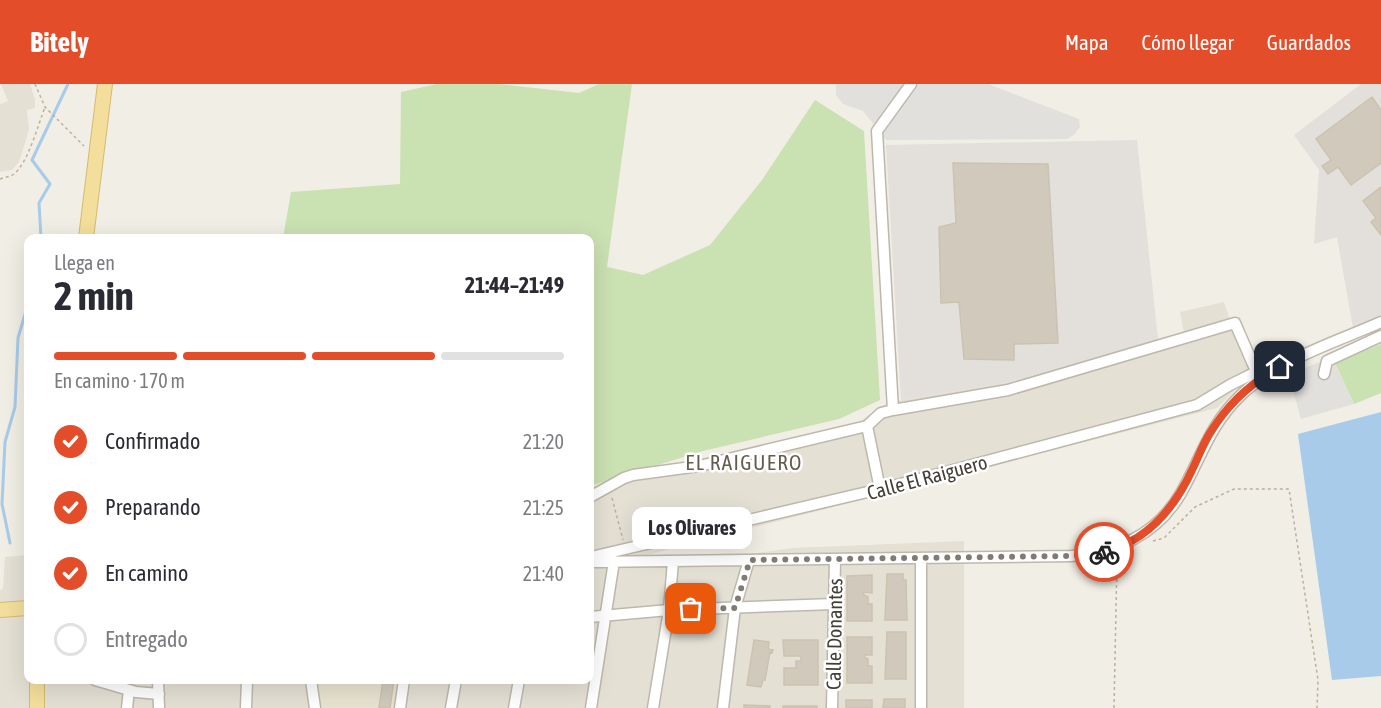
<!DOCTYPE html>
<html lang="es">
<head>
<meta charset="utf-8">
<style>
  :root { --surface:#fff; --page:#f7f7f7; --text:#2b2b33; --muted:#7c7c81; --line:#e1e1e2; --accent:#e34d2a }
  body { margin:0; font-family:"Asap Condensed",sans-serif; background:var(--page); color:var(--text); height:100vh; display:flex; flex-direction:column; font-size:22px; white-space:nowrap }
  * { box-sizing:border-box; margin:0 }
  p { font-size:20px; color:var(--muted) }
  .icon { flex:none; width:33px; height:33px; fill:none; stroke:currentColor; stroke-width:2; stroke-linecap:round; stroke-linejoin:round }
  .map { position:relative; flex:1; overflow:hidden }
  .drawer { position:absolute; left:24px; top:150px; width:570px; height:450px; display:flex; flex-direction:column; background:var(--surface); border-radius:12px; box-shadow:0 6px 24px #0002 }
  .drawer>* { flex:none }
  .pin { position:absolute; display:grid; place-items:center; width:51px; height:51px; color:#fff; margin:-26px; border-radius:12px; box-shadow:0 3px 9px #0006 }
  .courier { position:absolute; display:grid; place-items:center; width:60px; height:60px; margin:-30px; border:4px solid #e34d2a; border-radius:50%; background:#fff; color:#222; box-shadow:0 2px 8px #0007 }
  .bubble { position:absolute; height:42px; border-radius:12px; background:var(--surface); box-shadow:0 6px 24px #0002; font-size:20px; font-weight:700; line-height:42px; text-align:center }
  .head em { font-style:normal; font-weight:700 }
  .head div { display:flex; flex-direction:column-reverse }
  .head { display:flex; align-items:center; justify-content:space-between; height:102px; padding:0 30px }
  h1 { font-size:39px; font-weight:700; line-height:45px }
  .bar { display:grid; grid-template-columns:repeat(4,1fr); gap:9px 6px; align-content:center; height:72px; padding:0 30px }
  .bar i { height:8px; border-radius:4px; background:var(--line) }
  .bar .current { background:var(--accent) }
  .bar p { grid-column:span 4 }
  ol { padding:0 30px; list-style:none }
  li { display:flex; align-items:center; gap:18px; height:66px }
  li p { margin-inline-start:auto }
  li .icon { padding:6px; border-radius:50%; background:var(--accent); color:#fff; stroke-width:4 }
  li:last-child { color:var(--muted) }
  li i { width:33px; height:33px; border:3px solid var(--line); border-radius:50% }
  header { display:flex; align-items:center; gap:36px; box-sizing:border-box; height:84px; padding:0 30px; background:var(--accent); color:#fff }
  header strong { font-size:28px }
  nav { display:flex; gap:33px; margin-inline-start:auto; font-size:21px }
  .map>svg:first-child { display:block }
  .residential { fill:#e4e0d4 }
  .industrial { fill:#e3dfda }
  .education { fill:#e8e3d1 }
  .green { fill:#cae1b2 }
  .parking { fill:#e2e0dd }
  .water { fill:#a7cbe8 }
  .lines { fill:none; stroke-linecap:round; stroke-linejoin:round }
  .stream { stroke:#a7cbe8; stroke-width:3 }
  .building { fill:#d1cabc; stroke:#cbc2b0; stroke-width:1.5 }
  .minor-casing { stroke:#beb8ac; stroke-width:13 }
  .major-casing { stroke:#d6bb6e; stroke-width:16 }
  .path { stroke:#bbb19c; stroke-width:1.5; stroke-dasharray:3 3; stroke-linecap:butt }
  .minor { stroke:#fff; stroke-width:10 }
  .major { stroke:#f3de9c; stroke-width:14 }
  .done { stroke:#807c73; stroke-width:6; stroke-dasharray:0 10.8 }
  .route { stroke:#e34d2a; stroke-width:8 }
  .labels { text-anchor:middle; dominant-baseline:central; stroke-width:5; stroke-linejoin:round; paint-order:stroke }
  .street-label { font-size:20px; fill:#433e36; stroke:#fff }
  .neighbourhood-label { font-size:21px; letter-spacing:1.5px; fill:#645c4e; stroke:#fff }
</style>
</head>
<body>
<header>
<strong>Bitely</strong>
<nav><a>Mapa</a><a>Cómo llegar</a><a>Guardados</a></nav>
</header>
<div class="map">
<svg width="1381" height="624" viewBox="0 0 1381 624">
  <rect width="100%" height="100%" fill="#f1eee5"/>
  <path class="residential" d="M 1,0 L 30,0 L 35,15 L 35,24 L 27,26 L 29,46 L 19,78 L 12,86 L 0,88 L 0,20 L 8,17 Z
    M 1224,218 L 1230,236 L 1240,233 L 1259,283 L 1217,324 L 651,470 L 590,478 L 590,408 L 598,405 L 608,396 L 646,383 L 688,379 L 858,339 L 881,322 L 901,316 L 1010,298 L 1184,249 L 1180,228 Z
    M 964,457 L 964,624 L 0,624 L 0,506 L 3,505 L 5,473 L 28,471 L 28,596 L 590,596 L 590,482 L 672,481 L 792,464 Z"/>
  <path class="industrial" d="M 1361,0 L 1381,0 L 1381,231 L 1353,244 L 1337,153 L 1314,160 L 1319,86 L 1294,51 Z
    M 1137,56 L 1158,256 L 1010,298 L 901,316 L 886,61 Z"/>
  <path class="education" d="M 316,596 L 401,596 L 397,624 L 321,624 Z"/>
  <path class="green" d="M 437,0 L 500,0 L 579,9 L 599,0 L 632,0 L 607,183 L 643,191 L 710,161 L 762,96 L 815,16 L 864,47 L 880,316 L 839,335 L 703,367 L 590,402 L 590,154 L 283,154 L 291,108 L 400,100 L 401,8 Z
    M 1381,260 L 1381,309 L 1354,320 L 1335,279 Z"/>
  <path class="parking" d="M 836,0 L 988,0 L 1079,35 L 1080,43 L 1074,51 L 1067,55 L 886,56 L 863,27 L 843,20 L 836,11 Z
    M 1319,278 L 1335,279 L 1354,320 L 1301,335 L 1289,291 Z"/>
  <path class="water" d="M 1381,328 L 1381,592 L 1332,596 L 1298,350 Z"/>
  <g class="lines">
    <path class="stream" d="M 41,154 L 39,119 L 50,100 L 32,76 L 68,0
      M 10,459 L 2,420 L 5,358 L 15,323 L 18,254 L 28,220"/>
  </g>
  <path class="building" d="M 1372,13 L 1381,26 L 1381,79 L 1351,101 L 1338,83 L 1328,90 L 1322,82 L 1331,76 L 1316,55 Z
    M 953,79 L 1048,80 L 1058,259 L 1014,260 L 1014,276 L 964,275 L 959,218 L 941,219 L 939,143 L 956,139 Z
    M 1381,103 L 1381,151 L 1371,138 L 1376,134 L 1363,117 Z
    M 887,490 L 903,490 L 903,496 L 906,496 L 907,536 L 885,536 Z
    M 872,491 L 872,509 L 863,508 L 864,511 L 868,513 L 868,520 L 872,520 L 872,537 L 847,537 L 847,492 Z
    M 887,548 L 906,548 L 906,595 L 885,595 Z
    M 847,553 L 872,553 L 872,571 L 864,571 L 864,573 L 868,575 L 868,582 L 872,582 L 872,599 L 847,599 Z
    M 754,556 L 769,558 L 768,565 L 773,566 L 772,569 L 770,568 L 765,596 L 763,596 L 761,603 L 747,601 Z
    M 783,556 L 818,556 L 818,601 L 784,601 L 784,584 L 796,584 L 796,577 L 801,577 L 801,572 L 784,572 Z
    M 383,596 L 394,596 L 390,624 L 379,624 Z
    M 884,615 L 905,615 L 905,624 L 883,624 Z
    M 846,616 L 872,616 L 872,624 L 846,624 Z
    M 744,621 L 770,622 L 770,624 L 744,624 Z
    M 783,622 L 817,622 L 817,624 L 783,624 Z"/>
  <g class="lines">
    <defs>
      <path id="minor" d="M 1324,290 L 1327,277 L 1381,252
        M 893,326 L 877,47 L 911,0
        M 867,342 L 880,405
        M 590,413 L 624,394 L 633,391 L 699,382 L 867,342 L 881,329 L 893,326 L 1008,306 L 1235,239 L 1259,294
        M 591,473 L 893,402 L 1197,321 L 1230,301 L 1256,288
        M 921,475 L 921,624
        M 590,478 L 1071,472 C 1118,467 1156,452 1181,409 C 1201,374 1209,342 1240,312 C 1277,276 1334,259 1381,238
        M 590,533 L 669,526 L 834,520
        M 95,596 L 136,608 L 159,610
        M 158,596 L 159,624
        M 311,596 L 315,624
        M 127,624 L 129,606
        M 246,624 L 247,596
        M 400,624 L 404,596
        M 451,624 L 456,596
        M 514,624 L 519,596
        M 591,624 L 614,477
        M 653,624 L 669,526 L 673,477
        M 723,624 L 735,524 L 749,476
        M 832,624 L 835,476"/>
      <path id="major" d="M 86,154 L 105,0
        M 0,526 L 28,524
        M 37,624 L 37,596"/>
    </defs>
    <use href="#minor" class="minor-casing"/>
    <use href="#major" class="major-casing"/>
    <path class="path" d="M 35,0 L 45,23 L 84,62
      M 0,95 C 5,93 10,93 14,90 C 28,79 38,41 45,23
      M 612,414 L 623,456
      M 1153,457 L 1164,454 L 1195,423 L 1234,405 L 1289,405 L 1318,596 L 1317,624
      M 1114,624 L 1117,475"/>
    <use href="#minor" class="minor"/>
    <use href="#major" class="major"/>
  </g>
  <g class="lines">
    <path class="done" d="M 691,525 L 735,524 L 750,476 L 1071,472 L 1104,468"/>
    <path class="route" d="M 1104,468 C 1147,457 1174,425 1192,386 C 1198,374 1203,360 1210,349 C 1227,321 1252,298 1280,283"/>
  </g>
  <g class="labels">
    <g class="street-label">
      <text transform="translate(927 393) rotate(-15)">Calle El Raiguero</text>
      <text transform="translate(834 550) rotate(-89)">Calle Donantes</text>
    </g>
    <g class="neighbourhood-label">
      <text x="744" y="378">EL RAIGUERO</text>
    </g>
  </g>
</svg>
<div class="pin" style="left:691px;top:525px;background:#ea580c"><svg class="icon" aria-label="bag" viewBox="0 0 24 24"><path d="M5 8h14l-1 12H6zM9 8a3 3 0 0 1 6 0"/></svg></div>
<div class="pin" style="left:1280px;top:283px;background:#1f2937"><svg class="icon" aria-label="home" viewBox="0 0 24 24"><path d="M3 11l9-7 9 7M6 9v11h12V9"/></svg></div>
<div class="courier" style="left:1104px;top:468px"><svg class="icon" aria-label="bike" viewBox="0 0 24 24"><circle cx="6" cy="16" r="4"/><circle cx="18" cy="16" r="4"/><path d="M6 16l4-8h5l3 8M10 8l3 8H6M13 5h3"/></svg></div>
<div class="bubble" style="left:632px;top:423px;width:120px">Los Olivares</div>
<section class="drawer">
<div class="head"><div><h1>2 min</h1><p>Llega en</p></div><em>21:44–21:49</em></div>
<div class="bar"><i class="current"></i><i class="current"></i><i class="current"></i><i></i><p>En camino · 170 m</p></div>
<ol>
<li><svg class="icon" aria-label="check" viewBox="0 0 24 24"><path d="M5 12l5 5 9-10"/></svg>Confirmado<p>21:20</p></li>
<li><svg class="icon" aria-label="check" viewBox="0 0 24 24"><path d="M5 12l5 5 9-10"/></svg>Preparando<p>21:25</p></li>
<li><svg class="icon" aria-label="check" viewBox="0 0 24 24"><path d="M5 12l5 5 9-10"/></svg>En camino<p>21:40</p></li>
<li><i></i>Entregado</li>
</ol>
</section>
</div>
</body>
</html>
